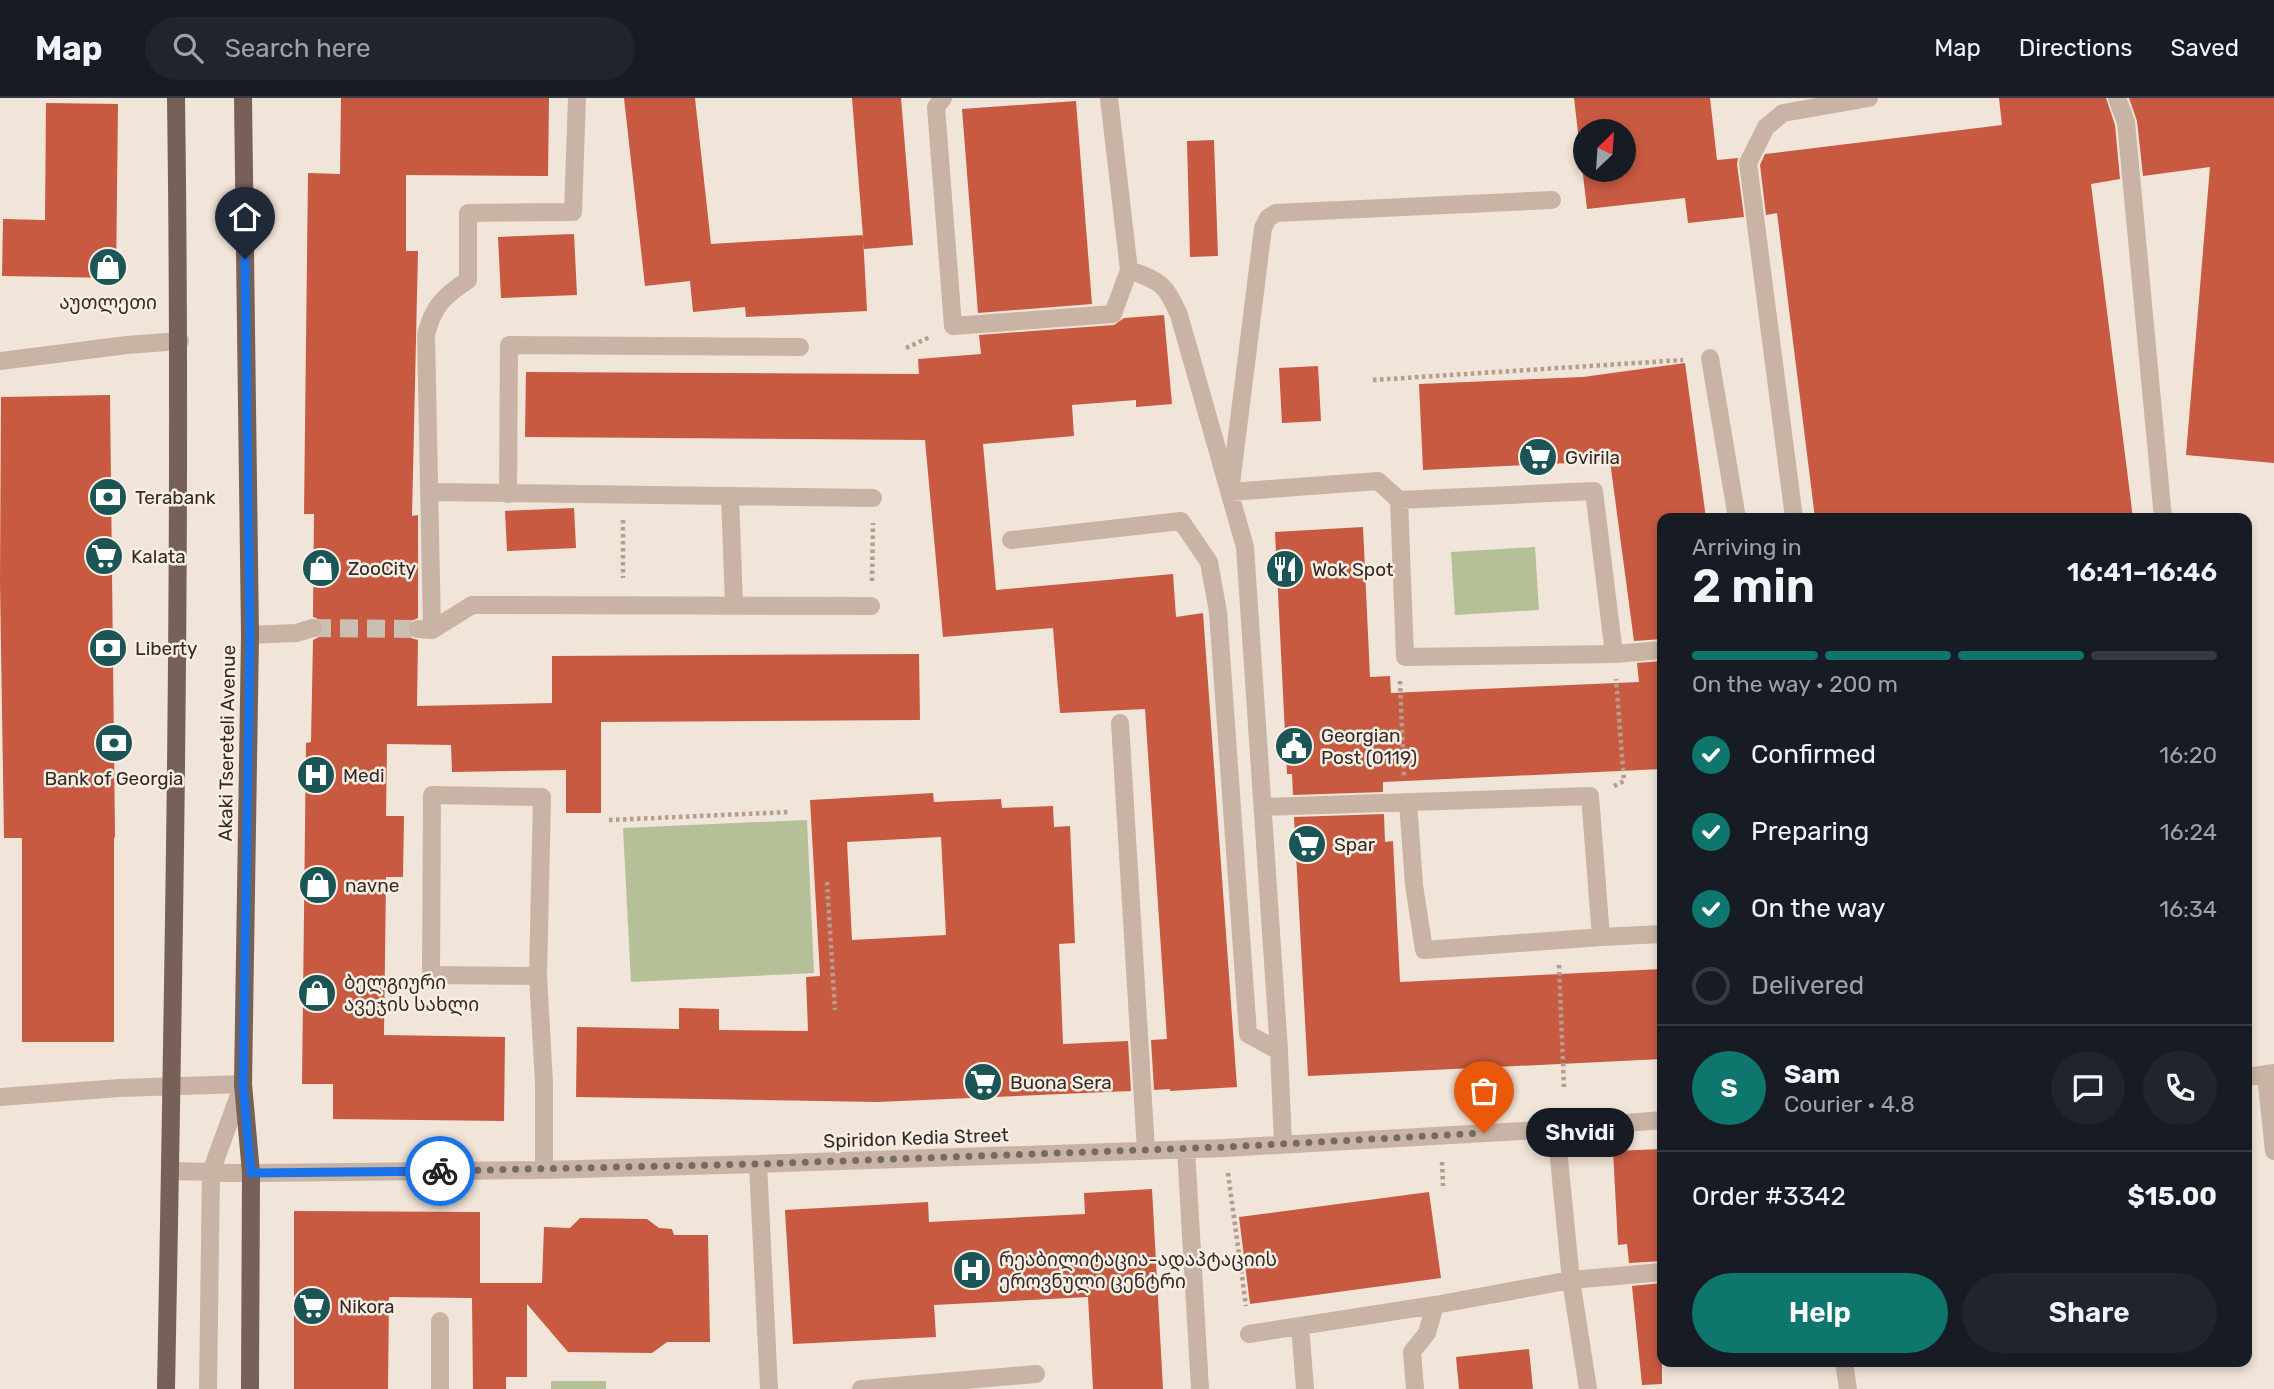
<!DOCTYPE html>
<html lang="en">
<head>
<meta charset="utf-8">
<style>
  :root { --surface:#171b24; --page:#20242c; --text:#f1f3f6; --muted:#9ea1a6; --line:#363941; --accent:#0f766e }
  body { margin:0; font-family:Rubik,"Noto Sans Georgian",sans-serif; background:var(--page); color:var(--text); height:100vh; display:flex; flex-direction:column; font-size:26px; white-space:nowrap }
  * { box-sizing:border-box; margin:0 }
  p { font-size:23px; color:var(--muted) }
  .icon { flex:none; width:38px; height:38px; fill:none; stroke:currentColor; stroke-width:2; stroke-linecap:round; stroke-linejoin:round }
  .map { position:relative; flex:1; overflow:hidden }
  .sheet { position:absolute; left:1657px; top:415px; width:595px; height:854px; display:flex; flex-direction:column; background:var(--surface); border-radius:14px; box-shadow:0 4px 10px #0003 }
  .sheet>* { flex:none }
  .needle { width:46px; rotate:25deg }
  .buttons { position:absolute; left:1573px; top:21px; display:grid; gap:14px }
  .buttons a { display:grid; place-items:center; width:63px; height:63px; border-radius:50%; background:var(--surface); box-shadow:0 4px 10px #0003; font-size:35px }
  .pin { position:absolute; display:grid; place-items:center; width:60px; height:60px; color:#fff; margin:-72px -30px; border-radius:50% 50% 50% 0; rotate:-45deg; box-shadow:0 0 7px #0007 }
  .pin .icon { rotate:45deg }
  .courier { position:absolute; display:grid; place-items:center; width:70px; height:70px; margin:-35px; border:5px solid #1a73e8; border-radius:50%; background:#fff; color:#222; box-shadow:0 2px 9px #0007 }
  .bubble { position:absolute; height:49px; border-radius:24px; background:var(--surface); box-shadow:0 4px 10px #0003; font-size:23px; font-weight:600; line-height:49px; text-align:center }
  .summary em { font-style:normal; font-weight:600 }
  .summary div { display:flex; flex-direction:column-reverse }
  .summary { display:flex; align-items:center; justify-content:space-between; height:119px; padding:0 35px }
  h1 { font-size:46px; font-weight:600; line-height:52px }
  .bar { display:grid; grid-template-columns:repeat(4,1fr); gap:10px 7px; align-content:center; height:84px; padding:0 35px }
  .bar i { height:9px; border-radius:5px; background:var(--line) }
  .bar .selected { background:var(--accent) }
  .bar p { grid-column:span 4 }
  .line { display:flex; align-items:center; gap:18px; padding:0 35px; border-top:2px solid var(--line) }
  .line div { flex:1 }
  .round { display:grid; place-items:center; flex:none; width:74px; height:74px; border-radius:37px; background:var(--page) }
  ol { padding:0 35px; list-style:none }
  li { display:flex; align-items:center; gap:21px; height:77px }
  li p { margin-inline-start:auto }
  li .icon { padding:7px; border-radius:50%; background:var(--accent); color:#fff; stroke-width:4 }
  li:last-child { color:var(--muted) }
  li i { width:38px; height:38px; border:4px solid var(--line); border-radius:50% }
  .primary-button { display:flex; gap:14px; margin-top:auto; padding:14px 35px }
  .primary-button a { flex:1; height:80px; border-radius:42px; background:var(--accent); color:#fff; font-size:28px; font-weight:600; line-height:80px; text-align:center }
  .primary-button a+a { background:var(--page); color:var(--text) }
  header { display:flex; align-items:center; gap:42px; box-sizing:border-box; height:98px; padding:0 35px; background:var(--surface); border-bottom:2px solid var(--line) }
  header strong { font-size:33px }
  nav { display:flex; gap:38px; margin-inline-start:auto; font-size:24px }
  .search { width:490px; height:63px; background:var(--page); display:flex; align-items:center; gap:18px; box-sizing:border-box; padding:0 24px; border-radius:38px; color:var(--muted); font-size:26px }
  .map>svg:first-child { display:block }
  .green { fill:#b5c098 }
  .building { fill:#c75a41; fill-rule:evenodd }
  .lines { fill:none; stroke-linecap:round; stroke-linejoin:round }
  .minor-tunnel { stroke:#cbbfb4; stroke-width:18; stroke-dasharray:18 9; stroke-linecap:butt }
  .path { stroke:#b59d8f; stroke-width:4.5; stroke-dasharray:3.5 3.5; stroke-linecap:butt }
  .minor { stroke:#c9b3a4; stroke-width:18 }
  .major { stroke:#776057; stroke-width:18 }
  .done { stroke:#766b64; stroke-width:7; stroke-dasharray:0 12.6 }
  .route { stroke:#1a73e8; stroke-width:9 }
  .labels { text-anchor:middle; dominant-baseline:central; stroke-width:5; stroke-linejoin:round; paint-order:stroke }
  .poi-label { font-size:19px; fill:#342a26; stroke:#f9eee4; text-anchor:start }
  .street-label { font-size:19px; fill:#342a26; stroke:#f9eee4 }
</style>
</head>
<body>
<header>
<strong>Map</strong>
<div class="search"><svg class="icon" aria-label="search" viewBox="0 0 24 24"><circle cx="10" cy="10" r="6"/><path d="M15 15l6 6"/></svg>Search here</div>
<nav><a>Map</a><a>Directions</a><a>Saved</a></nav>
</header>
<div class="map">
<svg width="2274" height="1291" viewBox="0 0 2274 1291">
  <rect width="100%" height="100%" fill="#f1e4d8"/>
  <path class="green" d="M 1535,449 L 1539,512 L 1455,517 L 1451,454 Z
    M 807,722 L 814,875 L 631,884 L 623,730 Z
    M 551,1283 L 606,1283 L 606,1291 L 551,1291 Z"/>
  <path class="building" d="M 341,0 L 549,0 L 548,78 L 406,77 L 406,153 L 418,153 L 412,418 L 418,417 L 418,520 L 409,524 L 407,531 L 411,540 L 418,542 L 417,608 L 552,605 L 552,558 L 919,556 L 920,622 L 601,624 L 601,715 L 566,715 L 566,672 L 452,674 L 451,647 L 387,646 L 386,718 L 404,718 L 403,779 L 386,779 L 384,937 L 505,939 L 504,1023 L 333,1021 L 333,986 L 302,986 L 306,645 L 311,644 L 313,542 L 321,538 L 324,532 L 321,522 L 313,519 L 314,416 L 304,416 L 308,75 L 340,76 Z
    M 624,0 L 695,0 L 711,146 L 863,137 L 867,213 L 746,219 L 745,209 L 693,214 L 690,183 L 645,188 Z
    M 852,0 L 901,0 L 913,147 L 864,151 Z
    M 1574,0 L 1710,0 L 1717,62 L 1738,60 L 1737,66 L 1744,119 L 1688,125 L 1685,100 L 1587,111 ZM 1586,33 L 1624,33 L 1624,72 L 1586,72 Z
    M 1999,0 L 2106,0 L 2115,27 L 2120,81 L 2091,86 L 2133,420 L 1815,420 L 1777,115 L 1766,117 L 1760,67 L 1765,56 L 2002,27 Z
    M 2129,0 L 2274,0 L 2274,365 L 2186,357 L 2210,69 L 2143,78 L 2137,23 Z
    M 1076,3 L 1092,206 L 978,215 L 962,11 Z
    M 46,5 L 118,6 L 116,180 L 2,178 L 3,121 L 45,122 Z
    M 1214,42 L 1218,158 L 1190,159 L 1187,43 Z
    M 574,136 L 577,197 L 501,200 L 498,139 Z
    M 1164,217 L 1172,306 L 1136,309 L 1136,302 L 1072,307 L 1074,338 L 983,346 L 996,492 L 1173,476 L 1176,519 L 1203,515 L 1237,989 L 1170,993 L 1170,991 L 1154,992 L 1151,942 L 1167,941 L 1145,611 L 1060,615 L 1053,530 L 943,539 L 925,342 L 525,339 L 526,274 L 919,276 L 918,261 L 981,256 L 979,237 L 1114,227 L 1124,220 Z
    M 1685,265 L 1706,420 L 1662,420 L 1662,541 L 1634,543 L 1610,363 L 1423,372 L 1419,286 L 1583,279 Z
    M 1318,268 L 1321,323 L 1282,325 L 1279,270 Z
    M 110,297 L 115,739 L 114,740 L 114,944 L 22,944 L 22,740 L 4,740 L 0,484 L 1,299 Z
    M 574,410 L 576,450 L 507,453 L 505,413 Z
    M 1363,429 L 1370,579 L 1390,578 L 1391,595 L 1639,584 L 1637,565 L 1662,563 L 1662,671 L 1383,684 L 1383,694 L 1293,697 L 1292,676 L 1287,676 L 1275,434 Z
    M 933,695 L 934,704 L 1001,701 L 1002,710 L 1053,708 L 1054,729 L 1070,728 L 1075,845 L 1059,846 L 1063,946 L 1128,943 L 1131,993 L 877,1004 L 576,999 L 577,929 L 679,931 L 679,910 L 719,911 L 719,932 L 808,933 L 806,879 L 820,878 L 810,702 ZM 941,739 L 946,837 L 852,842 L 847,744 Z
    M 1384,716 L 1385,744 L 1393,743 L 1400,884 L 1662,871 L 1662,961 L 1308,978 L 1294,719 Z
    M 1662,1051 L 1662,1163 L 1629,1165 L 1627,1146 L 1618,1147 L 1613,1053 Z
    M 1152,1091 L 1163,1291 L 1093,1291 L 1088,1199 L 934,1207 L 936,1239 L 793,1246 L 785,1112 L 928,1104 L 929,1124 L 1085,1116 L 1084,1095 Z
    M 1429,1094 L 1441,1180 L 1250,1206 L 1239,1119 Z
    M 294,1113 L 480,1114 L 480,1185 L 542,1185 L 544,1129 L 570,1130 L 580,1120 L 647,1121 L 659,1130 L 672,1131 L 674,1137 L 708,1137 L 710,1244 L 667,1244 L 652,1255 L 568,1254 L 527,1206 L 527,1279 L 506,1279 L 506,1291 L 473,1291 L 472,1200 L 389,1199 L 388,1291 L 294,1291 Z
    M 1662,1185 L 1662,1286 L 1642,1287 L 1632,1188 Z
    M 1529,1251 L 1533,1291 L 1459,1291 L 1456,1259 Z"/>
  <g class="lines">
    <path class="minor-tunnel" d="M 313,530 L 418,531"/>
    <path class="path" d="M 906,250 L 930,239
      M 1373,282 L 1683,262
      M 623,422 L 623,480
      M 872,483 L 873,425
      M 1400,583 L 1404,679
      M 1614,688 L 1624,683 L 1616,581
      M 609,722 L 790,714
      M 827,784 L 835,912
      M 1559,867 L 1564,989
      M 1442,1064 L 1443,1088
      M 1228,1075 L 1246,1208"/>
    <path class="minor" d="M 943,0 L 936,9 L 953,228 L 1113,216 L 1129,172 L 1109,0
      M 2117,0 L 2126,24 L 2163,420
      M 1552,102 L 1276,115 L 1268,120 L 1263,130 L 1230,394 L 1378,383 L 1399,402 L 1405,559 L 1614,556 L 1662,552
      M 1129,172 C 1160,183 1166,186 1179,217 L 1245,449 L 1279,953 L 1283,1046
      M 1710,260 L 1737,420
      M 0,263 L 127,247 L 180,243
      M 431,394 L 873,400
      M 508,396 L 509,247 L 800,249
      M 730,398 L 734,507
      M 1399,402 L 1594,393 L 1614,556
      M 1794,420 L 1748,65 L 1766,29 L 1783,15 L 1869,0
      M 1011,442 L 1181,423 L 1209,464 L 1218,514 L 1248,936 L 1279,953
      M 418,531 L 432,532 L 472,507 L 871,508
      M 432,532 L 426,237 C 433,208 444,198 468,182 L 468,115 L 573,114 L 577,0
      M 250,537 L 296,535 L 313,530
      M 1120,625 L 1146,1052
      M 1408,704 L 1414,787 L 1424,852 L 1601,839
      M 1263,709 L 1590,698 L 1601,839 L 1662,836
      M 538,878 L 431,877 L 432,697 L 542,699 L 538,878 L 544,985 L 544,1072
      M 2266,977 L 2274,1053
      M 2247,979 L 2274,975
      M 0,999 L 120,990 L 243,986 L 211,1074 L 208,1291
      M 1556,1031 L 1571,1182 L 1588,1291
      M 1186,1051 L 1200,1291
      M 758,1066 L 769,1291
      M 170,1073 L 251,1075 L 544,1072 L 758,1066 L 1225,1050 L 1556,1031 L 1662,1022
      M 1300,1228 L 1305,1291
      M 1249,1236 L 1435,1207 L 1571,1182 L 1662,1174
      M 1844,1264 L 1848,1291
      M 440,1291 L 440,1223
      M 861,1291 L 1036,1276
      M 1415,1291 L 1412,1254 L 1427,1235 L 1435,1207"/>
    <path class="major" d="M 243,0 L 250,537 L 243,986 L 251,1075 L 250,1291
      M 166,1291 C 174,861 182,430 176,0"/>
  </g>
  <g class="lines">
    <path class="done" d="M 440,1073 L 758,1066 L 1225,1049 L 1484,1035"/>
    <path class="route" d="M 245,161 L 250,537 L 243,986 L 251,1075 L 440,1073"/>
  </g>
  <defs>
    <symbol id="shop-disc" viewBox="-11 -11 22 22"><circle r="9.5" fill="#1b5556" stroke="#f9eee4"/><path d="M-5-2.5h2.3a2.7 3.5 0 0 1 5.4 0H5L5.5 6h-11ZM-1.5-2.5h3a1.5 2.3 0 0 0-3 0Z" fill="#fff"/></symbol>
    <symbol id="supermarket-disc" viewBox="-11 -11 22 22"><circle r="9.5" fill="#1b5556" stroke="#f9eee4"/><path d="M-6-5.5h2.5l.6 2H6L4.5 2H-2.5L-4.4-4H-6ZM-1.5 3.2a1.3 1.3 0 1 0 .1 0ZM3 3.2a1.3 1.3 0 1 0 .1 0Z" fill="#fff"/></symbol>
    <symbol id="bank-disc" viewBox="-11 -11 22 22"><circle r="9.5" fill="#1b5556" stroke="#f9eee4"/><path d="M-6-4H6V4H-6ZM0-2.3a2.3 2.3 0 1 0 0 4.6a2.3 2.3 0 1 0 0-4.6Z" fill="#fff"/></symbol>
    <symbol id="restaurant-disc" viewBox="-11 -11 22 22"><circle r="9.5" fill="#1b5556" stroke="#f9eee4"/><path d="M-5-6h1v4h1v-4h1v4h1v-4h1v5L-1.5 .5V6h-2V.5L-5-1ZM5-6V6H3V1.5H1.5Q1.5-4 5-6Z" fill="#fff"/></symbol>
    <symbol id="civic-disc" viewBox="-11 -11 22 22"><circle r="9.5" fill="#1b5556" stroke="#f9eee4"/><path d="M-.6-6.5H3V-4.5H.6V-3L4-1V1h2V6H-6V1h2V-1L-.6-3ZM-1.2 2.5V6h2.4V2.5Z" fill="#fff"/></symbol>
    <symbol id="hospital-disc" viewBox="-11 -11 22 22"><circle r="9.5" fill="#1b5556" stroke="#f9eee4"/><path d="M-5-5h3v3.5h4V-5h3V5h-3V1.5h-4V5h-3Z" fill="#fff"/></symbol>
  </defs>
  <g fill-rule="evenodd">
    <use href="#shop-disc" x="86" y="147" width="44" height="44"/>
    <use href="#supermarket-disc" x="1516" y="337" width="44" height="44"/>
    <use href="#bank-disc" x="86" y="377" width="44" height="44"/>
    <use href="#supermarket-disc" x="82" y="436" width="44" height="44"/>
    <use href="#shop-disc" x="299" y="448" width="44" height="44"/>
    <use href="#restaurant-disc" x="1263" y="449" width="44" height="44"/>
    <use href="#bank-disc" x="86" y="528" width="44" height="44"/>
    <use href="#bank-disc" x="92" y="623" width="44" height="44"/>
    <use href="#civic-disc" x="1272" y="626" width="44" height="44"/>
    <use href="#hospital-disc" x="294" y="655" width="44" height="44"/>
    <use href="#supermarket-disc" x="1285" y="724" width="44" height="44"/>
    <use href="#shop-disc" x="296" y="765" width="44" height="44"/>
    <use href="#shop-disc" x="295" y="873" width="44" height="44"/>
    <use href="#supermarket-disc" x="961" y="962" width="44" height="44"/>
    <use href="#hospital-disc" x="950" y="1150" width="44" height="44"/>
    <use href="#supermarket-disc" x="290" y="1186" width="44" height="44"/>
  </g>
  <g class="labels">
    <g class="poi-label">
      <text x="108" y="204" text-anchor="middle">აუთლეთი</text>
      <text x="1565" y="359">Gvirila</text>
      <text x="135" y="399">Terabank</text>
      <text x="131" y="458">Kalata</text>
      <text x="348" y="470">ZooCity</text>
      <text x="1312" y="471">Wok Spot</text>
      <text x="135" y="550">Liberty</text>
      <text x="1321" y="637">Georgian<tspan x="1321" dy="22">Post (0119)</tspan></text>
      <text x="343" y="677">Medi</text>
      <text x="114" y="680" text-anchor="middle">Bank of Georgia</text>
      <text x="1334" y="746">Spar</text>
      <text x="345" y="787">navne</text>
      <text x="344" y="884">ბელგიური<tspan x="344" dy="22">ავეჯის სახლი</tspan></text>
      <text x="1010" y="984">Buona Sera</text>
      <text x="999" y="1161">რეაბილიტაცია-ადაპტაციის<tspan x="999" dy="22">ეროვნული ცენტრი</tspan></text>
      <text x="339" y="1208">Nikora</text>
    </g>
    <g class="street-label">
      <text transform="translate(227 645) rotate(-89)">Akaki Tsereteli Avenue</text>
      <text transform="translate(916 1040) rotate(-2)">Spiridon Kedia Street</text>
    </g>
  </g>
</svg>
<div class="buttons">
<a><svg class="needle" viewBox="-14 -14 28 28"><path d="M0-13l5 13h-10z" fill="#e53935"/><path d="M0 13l5-13h-10z" fill="#9ea1a6"/></svg></a>
</div>
<div class="pin" style="left:1484px;top:1035px;background:#ea580c"><svg class="icon" aria-label="bag" viewBox="0 0 24 24"><path d="M5 8h14l-1 12H6zM9 8a3 3 0 0 1 6 0"/></svg></div>
<div class="pin" style="left:245px;top:161px;background:#1f2937"><svg class="icon" aria-label="home" viewBox="0 0 24 24"><path d="M3 11l9-7 9 7M6 9v11h12V9"/></svg></div>
<div class="courier" style="left:440px;top:1073px"><svg class="icon" aria-label="bike" viewBox="0 0 24 24"><circle cx="6" cy="16" r="4"/><circle cx="18" cy="16" r="4"/><path d="M6 16l4-8h5l3 8M10 8l3 8H6M13 5h3"/></svg></div>
<div class="bubble" style="left:1526px;top:1010px;width:108px">Shvidi</div>
<section class="sheet">
<div class="summary"><div><h1>2 min</h1><p>Arriving in</p></div><em>16:41–16:46</em></div>
<div class="bar"><i class="selected"></i><i class="selected"></i><i class="selected"></i><i></i><p>On the way · 200 m</p></div>
<ol>
<li><svg class="icon" aria-label="check" viewBox="0 0 24 24"><path d="M5 12l5 5 9-10"/></svg>Confirmed<p>16:20</p></li>
<li><svg class="icon" aria-label="check" viewBox="0 0 24 24"><path d="M5 12l5 5 9-10"/></svg>Preparing<p>16:24</p></li>
<li><svg class="icon" aria-label="check" viewBox="0 0 24 24"><path d="M5 12l5 5 9-10"/></svg>On the way<p>16:34</p></li>
<li><i></i>Delivered</li>
</ol>
<div class="line" style="height:126px"><b class="round" style="background:var(--accent);color:#fff">S</b><div><b>Sam</b><p>Courier · 4.8</p></div><a class="round"><svg class="icon" aria-label="chat" viewBox="0 0 24 24"><path d="M4 5h16v11H9l-5 4z"/></svg></a><a class="round"><svg class="icon" aria-label="phone" viewBox="0 0 24 24"><path d="M5 4h4l2 5-3 2q2 4 5 5l2-3 5 2v4C11 20 4 13 5 4z"/></svg></a></div>
<div class="line" style="height:91px"><div>Order #3342</div><b>$15.00</b></div>
<div class="primary-button"><a>Help</a><a>Share</a></div>
</section>
</div>
</body>
</html>
